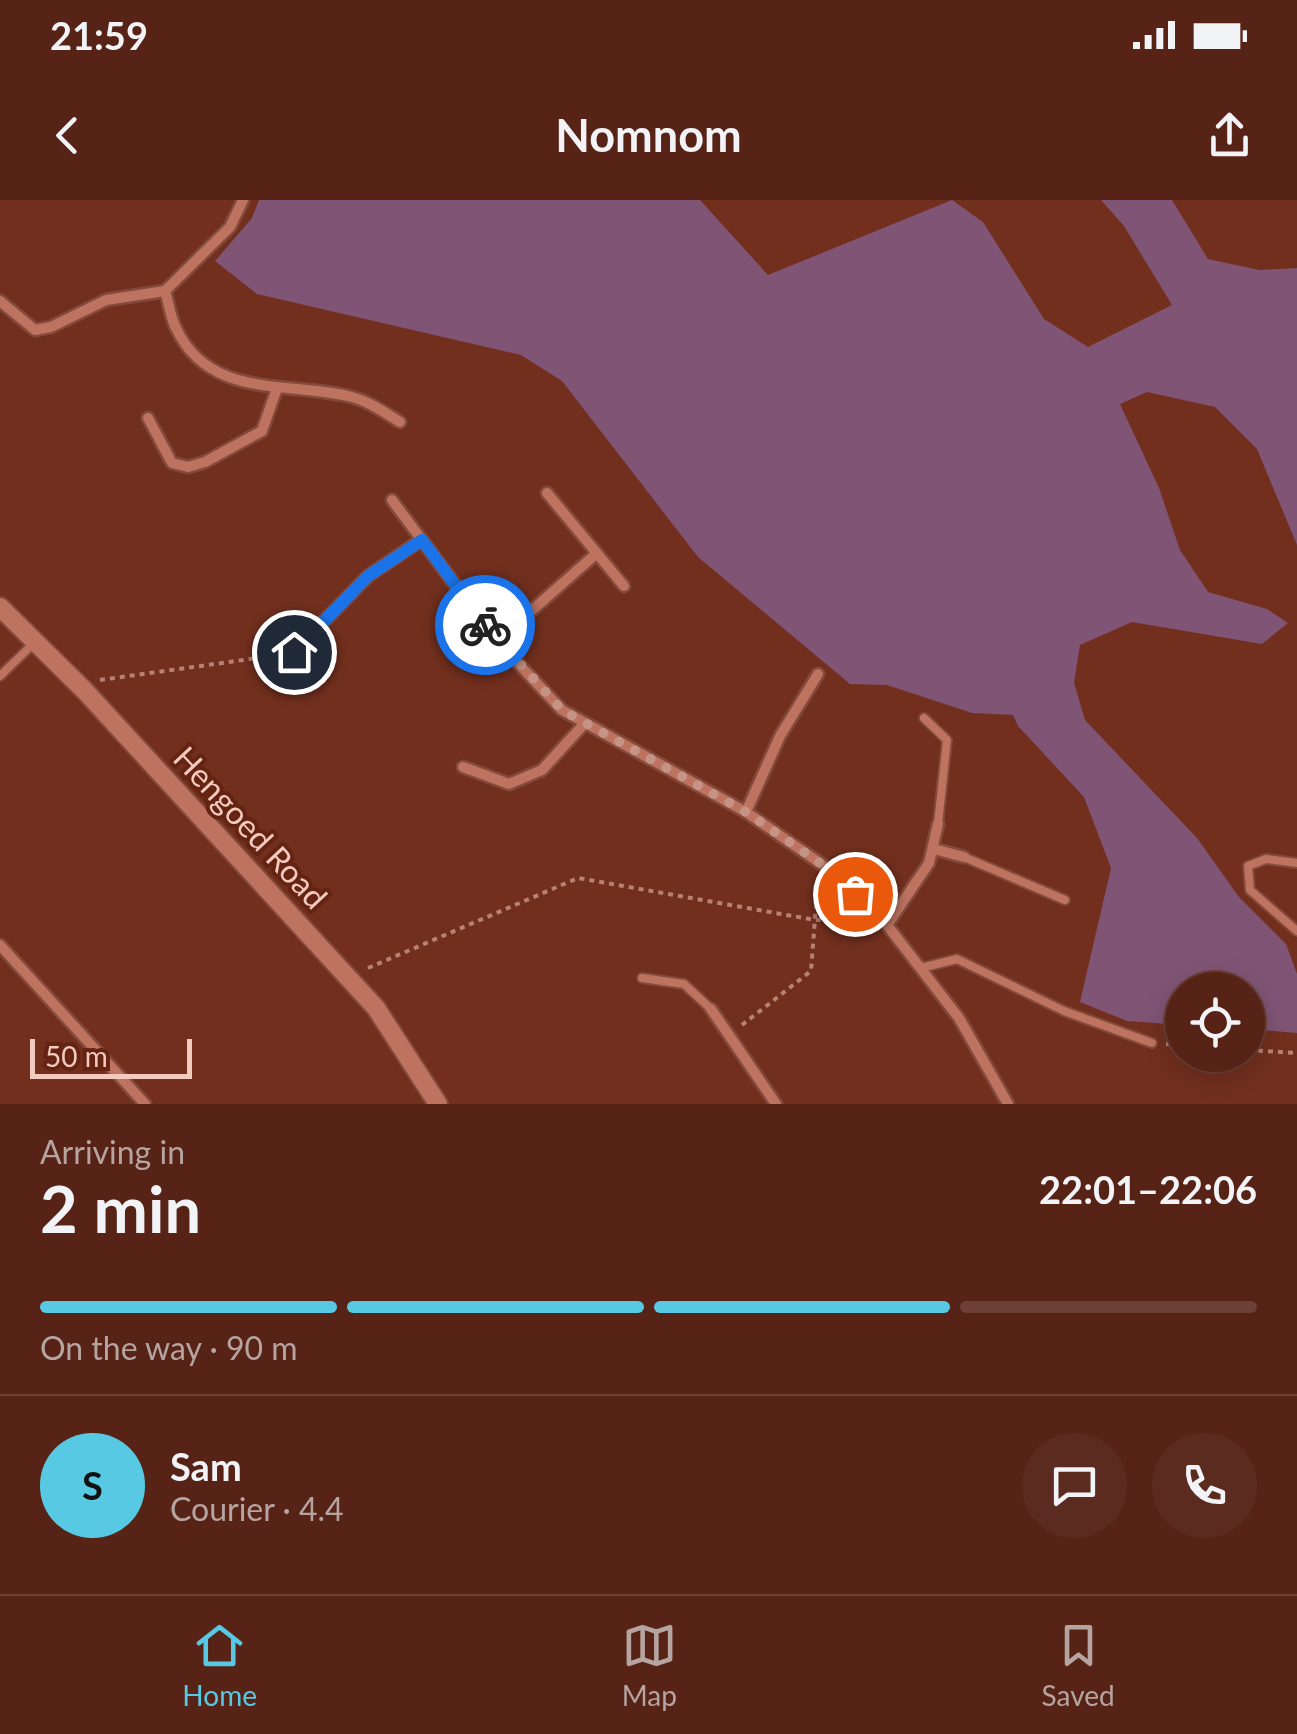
<!DOCTYPE html>
<html lang="en">
<head>
<meta charset="utf-8">
<style>
  :root { --surface:#562316; --page:#5c2b1f; --text:#f1f3f6; --muted:#b6a4a1; --line:#6c4035; --accent:#58c9e3 }
  body { margin:0; font-family:Lato,sans-serif; background:var(--page); color:var(--text); height:100vh; display:flex; flex-direction:column; font-size:38px; white-space:nowrap }
  * { box-sizing:border-box; margin:0 }
  p { font-size:32px; color:var(--muted) }
  .icon { flex:none; width:55px; height:55px; fill:none; stroke:currentColor; stroke-width:2; stroke-linecap:round; stroke-linejoin:round }
  .map { position:relative; height:904px; overflow:hidden }
  .panel { display:flex; flex-direction:column; background:var(--surface); flex:1 }
  .panel>* { flex:none }
  .fabs { position:absolute; left:1165px; top:772px; display:grid; gap:20px }
  .fabs a { display:grid; place-items:center; width:100px; height:100px; border-radius:50%; background:var(--surface); box-shadow:0 5px 25px #0003,0 0 0 2px var(--line); font-size:50px }
  .scale { position:absolute; left:30px; bottom:25px; width:162px; box-sizing:border-box; padding-left:10px; border:5px solid #f3cabf; border-top:0; font-size:28px; line-height:35px; white-space:nowrap; color:#f3cabf; -webkit-text-stroke:8px #652412; paint-order:stroke }
  .pin { position:absolute; display:grid; place-items:center; width:85px; height:85px; color:#fff; margin:-42px; border:5px solid #fff; border-radius:50%; box-shadow:0 2px 10px #0007 }
  .courier { position:absolute; display:grid; place-items:center; width:100px; height:100px; margin:-50px; border:8px solid #1a73e8; border-radius:50%; background:#fff; color:#222; box-shadow:0 2px 12px #0007 }
  .head em { font-style:normal; font-weight:700 }
  .head div { display:flex; flex-direction:column-reverse }
  .head { display:flex; align-items:center; justify-content:space-between; height:170px; padding:0 40px }
  h1 { font-size:65px; font-weight:700; line-height:75px }
  .bar { display:grid; grid-template-columns:repeat(4,1fr); gap:15px 10px; align-content:center; height:120px; padding:0 40px }
  .bar i { height:12px; border-radius:8px; background:var(--line) }
  .bar .on { background:var(--accent) }
  .bar p { grid-column:span 4 }
  .line { display:flex; align-items:center; gap:25px; padding:0 40px; border-top:2px solid var(--line) }
  .line div { flex:1 }
  .round { display:grid; place-items:center; flex:none; width:105px; height:105px; border-radius:52px; background:var(--page) }
  .status { display:flex; justify-content:space-between; align-items:center; height:70px; padding:0 50px; background:var(--surface); direction:ltr }
  .status svg { height:28px; fill:currentColor }
  header { display:flex; justify-content:space-between; align-items:center; height:130px; padding:0 40px; background:var(--surface); font-size:45px; font-weight:700 }
  .tab-bar { display:flex; justify-content:space-around; align-items:center; height:140px; border-top:2px solid var(--line); background:var(--surface); font-size:28px; color:var(--muted) }
  .tab-bar a { display:grid; justify-items:center; gap:5px }
  .tab-bar .on { color:var(--accent) }
  .map>svg:first-child { display:block }
  .green { fill:#805475 }
  .lines { fill:none; stroke-linecap:round; stroke-linejoin:round }
  .service-casing { stroke:#834a3b; stroke-width:12 }
  .minor-casing { stroke:#834a3b; stroke-width:15 }
  .tertiary-casing { stroke:#834a3b; stroke-width:22 }
  .path { stroke:#b78274; stroke-width:4; stroke-dasharray:5 5; stroke-linecap:butt }
  .service { stroke:#bd735f; stroke-width:8 }
  .minor { stroke:#bd735f; stroke-width:10 }
  .tertiary { stroke:#bd735f; stroke-width:18 }
  .done { stroke:#c69487; stroke-width:10; stroke-dasharray:0 18 }
  .route { stroke:#1a73e8; stroke-width:12 }
  .labels { text-anchor:middle; dominant-baseline:central; stroke-width:8; stroke-linejoin:round; paint-order:stroke }
  .street-label { font-size:32px; fill:#f3cabf; stroke:#652412 }
</style>
</head>
<body>
<div class="status"><b>21:59</b><svg viewBox="0 0 49 12"><path d="M0 12V9h3v3zM5 12V6h3v6zM10 12V3h3v9zM15 12V0h3v12zM26 1h20v11H26zM47 4h2v5h-2z"/></svg></div>
<header><svg class="icon" aria-label="back" viewBox="0 0 24 24"><path d="M15 5l-7 7 7 7"/></svg>Nomnom<svg class="icon" aria-label="share" viewBox="0 0 24 24"><path d="M12 15V3M7 8l5-5 5 5M5 13v7h14v-7"/></svg></header>
<div class="map">
<svg width="1297" height="904" viewBox="0 0 1297 904">
  <rect width="100%" height="100%" fill="#722f1e"/>
  <path class="green" d="M 259,0 L 700,0 L 768,75 L 952,0 L 983,22 L 1044,119 L 1088,147 L 1172,105 L 1124,26 L 1101,0 L 1172,0 L 1208,59 L 1259,70 L 1297,68 L 1297,345 L 1257,249 L 1215,207 L 1147,192 L 1120,204 L 1159,288 L 1180,350 L 1208,392 L 1267,409 L 1288,423 L 1262,444 L 1132,422 L 1080,445 L 1074,483 L 1085,520 L 1197,638 L 1239,697 L 1286,744 L 1297,774 L 1297,833 L 1248,829 L 1248,790 L 1182,790 L 1182,825 L 1127,821 L 1080,802 L 1111,668 L 1084,597 L 1018,526 L 1013,515 L 972,513 L 887,485 L 850,484 L 698,357 L 562,181 L 521,155 L 257,94 L 215,61 L 252,18 Z"/>
  <g class="lines">
    <defs>
      <path id="service" d="M 0,476 L 33,444
        M 924,518 L 947,540 L 938,624
        M 964,657 L 1065,700
        M 1297,663 L 1266,659 L 1248,666 L 1250,690 L 1297,731
        M 921,768 L 957,759 L 1064,811 L 1152,843
        M 642,778 L 684,784 L 711,809"/>
      <path id="minor" d="M 165,91 C 169,103 170,117 176,128 C 209,200 290,181 352,197 C 370,202 384,212 400,222
        M 0,101 L 35,130 L 51,127 L 106,100 L 165,91 L 230,27 L 243,0
        M 148,218 L 172,263 L 188,267 L 205,262 L 262,231 L 277,188
        M 547,293 L 624,386
        M 392,300 L 497,441 L 562,510 L 746,612 L 830,670 L 887,725 L 959,818 L 1008,904
        M 497,441 L 597,353
        M 313,476 L 294,452 L 368,376 L 421,340
        M 463,567 L 509,584 L 542,570 L 585,523
        M 746,612 L 780,536 L 818,474
        M 934,649 L 964,657
        M 887,725 L 929,663 L 938,624
        M 0,745 L 145,904
        M 711,809 L 776,904"/>
      <path id="tertiary" d="M 0,407 L 85,491 L 376,808 L 438,904"/>
    </defs>
    <use href="#service" class="service-casing"/>
    <use href="#minor" class="minor-casing"/>
    <use href="#tertiary" class="tertiary-casing"/>
    <path class="path" d="M 100,480 L 279,455
      M 368,768 L 578,678 L 815,720 L 856,719
      M 742,825 L 811,771 L 818,679
      M 1166,844 L 1182,845
      M 1248,850 L 1297,853"/>
    <use href="#service" class="service"/>
    <use href="#minor" class="minor"/>
    <use href="#tertiary" class="tertiary"/>
  </g>
  <g class="lines">
    <path class="done" d="M 485,425 L 562,510 L 746,612 L 830,670 L 855,694"/>
    <path class="route" d="M 294,452 L 368,376 L 422,340 L 485,425"/>
  </g>
  <g class="labels">
    <g class="street-label">
      <text transform="translate(251 627) rotate(47)">Hengoed Road</text>
    </g>
  </g>
</svg>
<div class="fabs">
<a><svg class="icon" aria-label="locate" viewBox="0 0 24 24"><circle cx="12" cy="12" r="6"/><path d="M12 2v4M12 18v4M2 12h4M18 12h4"/></svg></a>
</div>
<div class="scale">50 m</div>
<div class="pin" style="left:855px;top:694px;background:#ea580c"><svg class="icon" aria-label="bag" viewBox="0 0 24 24"><path d="M5 8h14l-1 12H6zM9 8a3 3 0 0 1 6 0"/></svg></div>
<div class="pin" style="left:294px;top:452px;background:#1f2937"><svg class="icon" aria-label="home" viewBox="0 0 24 24"><path d="M3 11l9-7 9 7M6 9v11h12V9"/></svg></div>
<div class="courier" style="left:485px;top:425px"><svg class="icon" aria-label="bike" viewBox="0 0 24 24"><circle cx="6" cy="16" r="4"/><circle cx="18" cy="16" r="4"/><path d="M6 16l4-8h5l3 8M10 8l3 8H6M13 5h3"/></svg></div>
</div>
<section class="panel">
<div class="head"><div><h1>2 min</h1><p>Arriving in</p></div><em>22:01–22:06</em></div>
<div class="bar"><i class="on"></i><i class="on"></i><i class="on"></i><i></i><p>On the way · 90 m</p></div>
<div class="line" style="height:180px"><b class="round" style="background:var(--accent);color:#111">S</b><div><b>Sam</b><p>Courier · 4.4</p></div><a class="round"><svg class="icon" aria-label="chat" viewBox="0 0 24 24"><path d="M4 5h16v11H9l-5 4z"/></svg></a><a class="round"><svg class="icon" aria-label="phone" viewBox="0 0 24 24"><path d="M5 4h4l2 5-3 2q2 4 5 5l2-3 5 2v4C11 20 4 13 5 4z"/></svg></a></div>
</section>
<nav class="tab-bar">
<a class="on"><svg class="icon" aria-label="home" viewBox="0 0 24 24"><path d="M3 11l9-7 9 7M6 9v11h12V9"/></svg>Home</a>
<a><svg class="icon" aria-label="map" viewBox="0 0 24 24"><path d="M3 6l6-2 6 2 6-2v14l-6 2-6-2-6 2zM9 4v14M15 6v14"/></svg>Map</a>
<a><svg class="icon" aria-label="saved" viewBox="0 0 24 24"><path d="M7 4h10v16l-5-4-5 4z"/></svg>Saved</a>
</nav>
</body>
</html>
